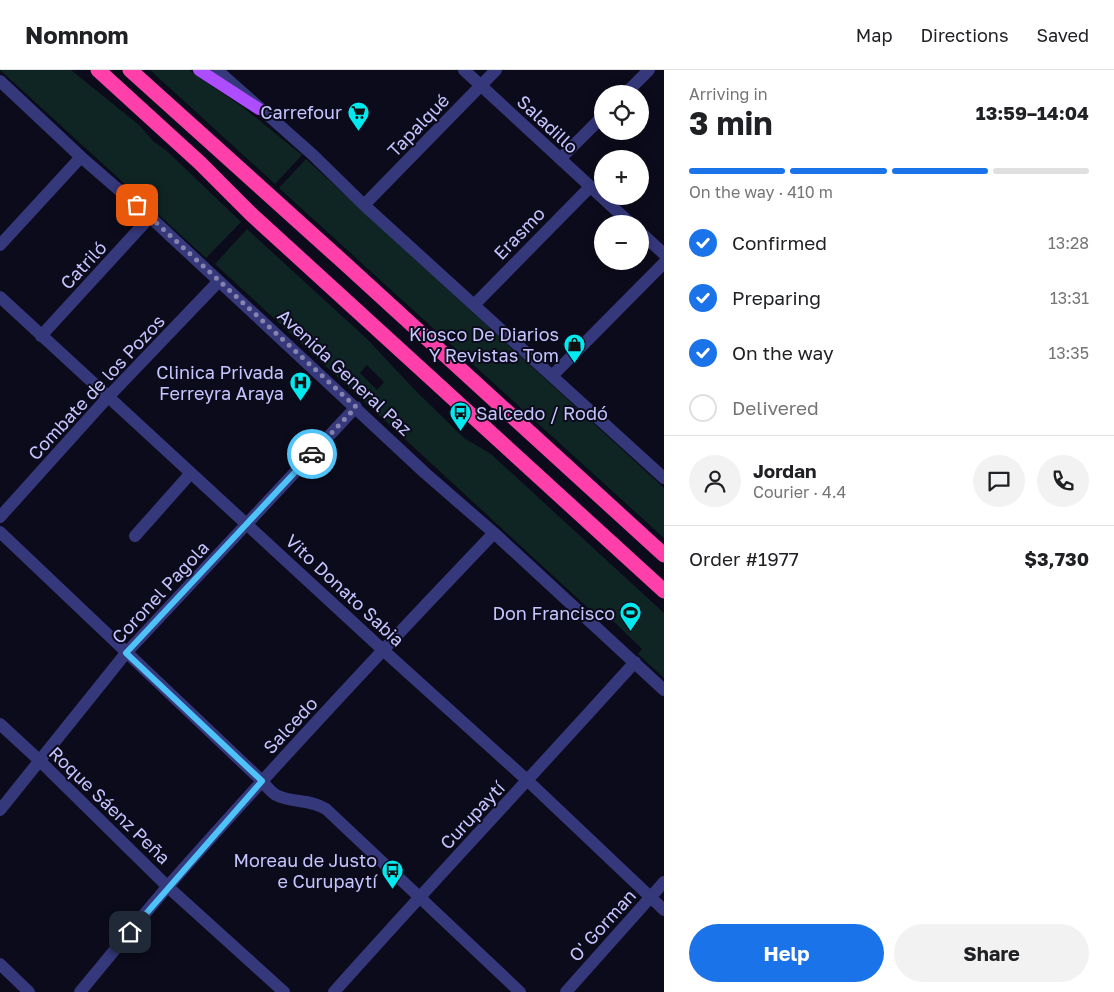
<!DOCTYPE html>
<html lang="en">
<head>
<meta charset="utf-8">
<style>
  :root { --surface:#fff; --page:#f2f2f2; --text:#202124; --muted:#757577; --line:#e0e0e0; --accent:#1a73e8 }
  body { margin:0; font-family:"Golos Text",sans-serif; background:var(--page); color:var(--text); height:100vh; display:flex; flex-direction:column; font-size:19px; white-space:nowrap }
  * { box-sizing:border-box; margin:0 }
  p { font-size:16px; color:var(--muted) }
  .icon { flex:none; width:28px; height:28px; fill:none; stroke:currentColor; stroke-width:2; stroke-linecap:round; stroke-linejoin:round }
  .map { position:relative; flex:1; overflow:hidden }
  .sheet { display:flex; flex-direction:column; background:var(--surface); width:450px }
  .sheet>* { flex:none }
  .controls { position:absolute; left:594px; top:15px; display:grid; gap:10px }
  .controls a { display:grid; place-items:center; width:55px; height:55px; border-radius:50%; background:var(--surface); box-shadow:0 2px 12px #0003; font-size:25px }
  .pin { position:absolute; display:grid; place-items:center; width:42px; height:42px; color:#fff; margin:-21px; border-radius:10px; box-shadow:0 2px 8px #0006 }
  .courier { position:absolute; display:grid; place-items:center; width:50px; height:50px; margin:-25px; border:4px solid #4fc3f7; border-radius:50%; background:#fff; color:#222; box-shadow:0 1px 6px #0007 }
  .summary em { font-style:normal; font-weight:700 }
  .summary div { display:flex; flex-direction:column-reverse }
  .summary { display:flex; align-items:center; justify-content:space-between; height:85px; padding:0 25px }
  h1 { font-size:32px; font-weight:700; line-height:38px }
  .bar { display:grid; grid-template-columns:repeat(4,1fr); gap:8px 5px; align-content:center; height:60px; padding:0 25px }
  .bar i { height:6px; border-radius:4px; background:var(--line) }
  .bar .active { background:var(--accent) }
  .bar p { grid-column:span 4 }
  .line { display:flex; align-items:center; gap:12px; padding:0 25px; border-top:1px solid var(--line) }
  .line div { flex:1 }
  .round { display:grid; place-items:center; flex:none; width:52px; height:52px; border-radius:26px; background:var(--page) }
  ol { padding:0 25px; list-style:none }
  li { display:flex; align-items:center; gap:15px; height:55px }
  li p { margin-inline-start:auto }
  li .icon { padding:5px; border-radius:50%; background:var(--accent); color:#fff; stroke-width:4 }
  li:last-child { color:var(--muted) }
  li i { width:28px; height:28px; border:2px solid var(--line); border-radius:50% }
  .cta { display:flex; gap:10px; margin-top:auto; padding:10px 25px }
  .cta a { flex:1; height:58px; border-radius:30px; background:var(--accent); color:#fff; font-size:20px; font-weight:700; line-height:58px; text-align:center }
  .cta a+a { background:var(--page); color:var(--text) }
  header { display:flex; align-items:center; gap:30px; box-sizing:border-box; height:70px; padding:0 25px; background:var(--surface); border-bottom:1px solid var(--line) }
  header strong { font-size:24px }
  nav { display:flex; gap:28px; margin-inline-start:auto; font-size:18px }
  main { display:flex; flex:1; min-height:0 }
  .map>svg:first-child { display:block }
  .green { fill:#0e2523; fill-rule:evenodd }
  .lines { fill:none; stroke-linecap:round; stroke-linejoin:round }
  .minor { stroke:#35387b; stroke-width:12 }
  .major { stroke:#ae4cff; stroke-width:12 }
  .highway { stroke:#ff40aa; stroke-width:15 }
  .done { stroke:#8684af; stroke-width:5; stroke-dasharray:0 9 }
  .route { stroke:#4fc3f7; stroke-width:6 }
  .labels { text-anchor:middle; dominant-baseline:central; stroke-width:4; stroke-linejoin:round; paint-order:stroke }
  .poi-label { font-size:18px; fill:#c7c5ff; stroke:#0c0b1b; text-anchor:end }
  .street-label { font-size:18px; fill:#c7c5ff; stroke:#0c0b1b }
</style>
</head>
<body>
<header>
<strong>Nomnom</strong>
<nav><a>Map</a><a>Directions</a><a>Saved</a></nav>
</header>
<main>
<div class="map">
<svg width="664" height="922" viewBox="0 0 664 922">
  <rect width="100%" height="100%" fill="#0c0b1b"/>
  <path class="green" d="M 0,0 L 71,0 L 139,55 L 153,71 L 168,82 L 241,152 L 206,188 Z
    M 150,0 L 189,0 L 244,38 L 302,85 L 275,114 Z
    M 306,89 L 664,418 L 664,468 L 279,118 Z
    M 247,159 L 367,269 L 413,318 L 464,368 L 491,384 L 664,543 L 664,608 L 638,584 L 642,579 L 606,544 L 600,549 L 215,194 ZM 367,295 L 384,312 L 377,320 L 360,303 Z"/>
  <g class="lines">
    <path class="minor" d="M 217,0 L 313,85 L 364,135 L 664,408
      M 464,0 L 631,154
      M 0,11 L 81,87 L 150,147 L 425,403 L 494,463 L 664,620
      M 625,24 L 649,0
      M 560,89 L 602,47
      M 364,135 L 496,0
      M 640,162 L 664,184
      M 0,175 L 81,87
      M 0,227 L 383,580 L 528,711 L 664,840
      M 474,235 L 590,117
      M 41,266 L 150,147
      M 553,305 L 664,193
      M 0,447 L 108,327 L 219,211
      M 0,462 L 262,711 C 266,716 271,722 276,725 C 291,733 311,729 326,739 L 520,922
      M 135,466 L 191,403
      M 0,654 L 40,691 L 168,817 L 284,922
      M 0,740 L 126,583 L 356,337
      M 0,894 L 29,922
      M 80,922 C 110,886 139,850 169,815 C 275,695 384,578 494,463
      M 334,922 C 433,811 535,703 635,592
      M 566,922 L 664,812"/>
    <path class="major" d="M 199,0 L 259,39"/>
    <path class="highway" d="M 98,0 L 200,93 L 251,144 L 664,521
      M 130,0 L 341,190 L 664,485"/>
  </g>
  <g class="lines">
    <path class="done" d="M 137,135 L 356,337 L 312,384"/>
    <path class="route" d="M 130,862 L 262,711 L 126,583 L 312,384"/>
  </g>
  <defs>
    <symbol id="supermarket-pin" viewBox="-11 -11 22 30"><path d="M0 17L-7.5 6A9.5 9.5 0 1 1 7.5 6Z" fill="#00eaf0" stroke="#0c0b1b"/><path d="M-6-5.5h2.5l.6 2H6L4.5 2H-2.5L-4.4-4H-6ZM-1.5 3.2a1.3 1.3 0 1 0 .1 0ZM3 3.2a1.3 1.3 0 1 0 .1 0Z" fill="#111"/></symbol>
    <symbol id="shop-pin" viewBox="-11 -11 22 30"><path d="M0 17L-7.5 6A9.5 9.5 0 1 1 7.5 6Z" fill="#00eaf0" stroke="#0c0b1b"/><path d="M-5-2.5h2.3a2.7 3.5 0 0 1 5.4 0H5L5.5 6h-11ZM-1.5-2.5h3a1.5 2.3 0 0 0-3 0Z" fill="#111"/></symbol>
    <symbol id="hospital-pin" viewBox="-11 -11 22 30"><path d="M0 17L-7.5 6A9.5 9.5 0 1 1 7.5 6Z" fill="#00eaf0" stroke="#0c0b1b"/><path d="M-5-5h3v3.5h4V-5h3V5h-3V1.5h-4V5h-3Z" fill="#111"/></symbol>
    <symbol id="bus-pin" viewBox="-11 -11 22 30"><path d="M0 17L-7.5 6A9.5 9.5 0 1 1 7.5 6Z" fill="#00eaf0" stroke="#0c0b1b"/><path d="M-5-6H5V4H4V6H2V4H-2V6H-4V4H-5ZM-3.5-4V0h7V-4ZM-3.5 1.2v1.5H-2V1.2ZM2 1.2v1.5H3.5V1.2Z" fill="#111"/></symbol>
    <symbol id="stadium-pin" viewBox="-11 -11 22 30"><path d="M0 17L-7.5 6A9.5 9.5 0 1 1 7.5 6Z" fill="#00eaf0" stroke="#0c0b1b"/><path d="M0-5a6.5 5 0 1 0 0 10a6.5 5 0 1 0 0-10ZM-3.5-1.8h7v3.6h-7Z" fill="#111"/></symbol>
  </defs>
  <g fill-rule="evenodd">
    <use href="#supermarket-pin" x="346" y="30" width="25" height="34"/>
    <use href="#shop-pin" x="562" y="262" width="25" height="34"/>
    <use href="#hospital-pin" x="288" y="300" width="25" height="34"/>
    <use href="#bus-pin" x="448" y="330" width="25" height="34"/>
    <use href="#stadium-pin" x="618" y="530" width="25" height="34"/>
    <use href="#bus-pin" x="380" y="788" width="25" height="34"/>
  </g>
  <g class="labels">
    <g class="poi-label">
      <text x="342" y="42">Carrefour</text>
      <text x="559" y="264">Kiosco De Diarios<tspan x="559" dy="21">Y Revistas Tom</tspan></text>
      <text x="284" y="302">Clinica Privada<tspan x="284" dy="21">Ferreyra Araya</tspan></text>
      <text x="476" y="343" text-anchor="start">Salcedo / Rodó</text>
      <text x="615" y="543">Don Francisco</text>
      <text x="377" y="790">Moreau de Justo<tspan x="377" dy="21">e Curupaytí</tspan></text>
    </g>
    <g class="street-label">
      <text transform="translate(548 54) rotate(43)">Saladillo</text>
      <text transform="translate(418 55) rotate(-46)">Tapalqué</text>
      <text transform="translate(519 163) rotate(-46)">Erasmo</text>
      <text transform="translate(83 195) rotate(-47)">Catriló</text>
      <text transform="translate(345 302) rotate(43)">Avenida General Paz</text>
      <text transform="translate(96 317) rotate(-47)">Combate de los Pozos</text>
      <text transform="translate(345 520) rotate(43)">Vito Donato Sabia</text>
      <text transform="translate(160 522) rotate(-47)">Coronel Pagola</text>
      <text transform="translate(290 655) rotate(-47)">Salcedo</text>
      <text transform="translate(110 735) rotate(44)">Roque Sáenz Peña</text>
      <text transform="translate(472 745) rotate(-47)">Curupaytí</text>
      <text transform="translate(602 855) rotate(-48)">O' Gorman</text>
    </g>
  </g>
</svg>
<div class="controls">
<a><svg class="icon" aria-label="locate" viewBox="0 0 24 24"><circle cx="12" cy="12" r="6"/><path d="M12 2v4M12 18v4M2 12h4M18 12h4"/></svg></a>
<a>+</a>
<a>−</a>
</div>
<div class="pin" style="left:137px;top:135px;background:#ea580c"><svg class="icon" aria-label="bag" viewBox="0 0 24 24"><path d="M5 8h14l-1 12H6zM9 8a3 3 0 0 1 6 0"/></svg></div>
<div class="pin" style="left:130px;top:862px;background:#1f2937"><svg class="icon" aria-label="home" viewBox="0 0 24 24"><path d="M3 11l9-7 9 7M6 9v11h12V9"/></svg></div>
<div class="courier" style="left:312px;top:384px"><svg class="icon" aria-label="car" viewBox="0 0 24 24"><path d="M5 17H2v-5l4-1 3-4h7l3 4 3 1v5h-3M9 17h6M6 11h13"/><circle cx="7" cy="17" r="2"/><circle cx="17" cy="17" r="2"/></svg></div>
</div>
<section class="sheet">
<div class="summary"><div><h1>3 min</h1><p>Arriving in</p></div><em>13:59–14:04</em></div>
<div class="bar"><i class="active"></i><i class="active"></i><i class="active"></i><i></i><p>On the way · 410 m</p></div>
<ol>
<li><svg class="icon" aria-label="check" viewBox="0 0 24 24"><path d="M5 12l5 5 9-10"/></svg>Confirmed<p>13:28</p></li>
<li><svg class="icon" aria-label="check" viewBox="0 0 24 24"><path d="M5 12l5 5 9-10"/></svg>Preparing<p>13:31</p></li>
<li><svg class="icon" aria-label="check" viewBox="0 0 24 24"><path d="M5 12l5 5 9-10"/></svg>On the way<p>13:35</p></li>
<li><i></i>Delivered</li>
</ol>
<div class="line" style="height:90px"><a class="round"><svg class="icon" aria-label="person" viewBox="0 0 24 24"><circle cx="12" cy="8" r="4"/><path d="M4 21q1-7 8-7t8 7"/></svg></a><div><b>Jordan</b><p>Courier · 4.4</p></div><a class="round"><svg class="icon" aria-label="chat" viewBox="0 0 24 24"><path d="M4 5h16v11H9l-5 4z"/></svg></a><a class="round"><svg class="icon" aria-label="phone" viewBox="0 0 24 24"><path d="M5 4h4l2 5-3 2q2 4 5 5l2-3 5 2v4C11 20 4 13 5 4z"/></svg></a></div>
<div class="line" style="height:65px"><div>Order #1977</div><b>$3,730</b></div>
<div class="cta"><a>Help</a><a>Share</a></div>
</section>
</main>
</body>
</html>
